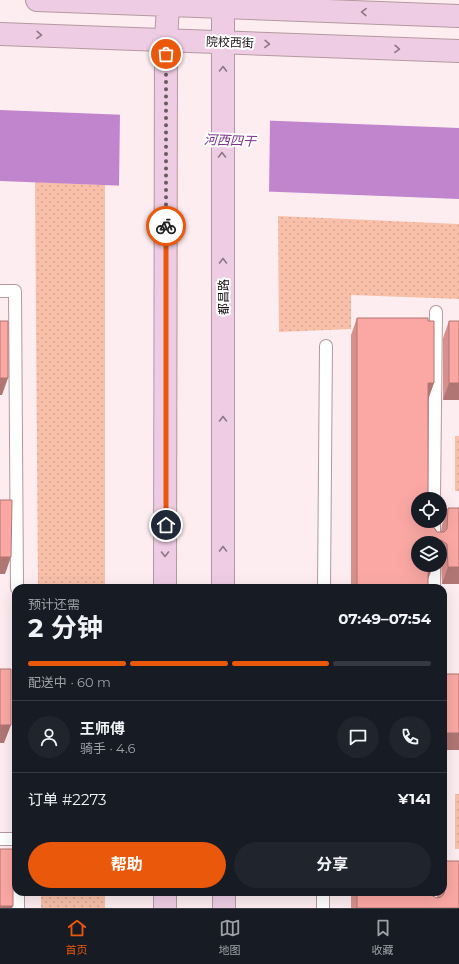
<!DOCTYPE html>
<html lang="zh">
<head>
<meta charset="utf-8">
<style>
  :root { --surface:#171b24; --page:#20242c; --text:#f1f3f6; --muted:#9ea1a6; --line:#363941; --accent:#ea580c }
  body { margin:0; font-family:Montserrat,"Noto Sans SC",sans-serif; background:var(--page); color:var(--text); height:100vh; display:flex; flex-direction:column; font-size:15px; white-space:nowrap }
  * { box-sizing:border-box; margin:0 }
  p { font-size:13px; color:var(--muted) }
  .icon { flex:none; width:22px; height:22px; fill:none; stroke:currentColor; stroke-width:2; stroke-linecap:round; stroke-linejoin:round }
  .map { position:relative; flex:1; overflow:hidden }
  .panel { position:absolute; left:12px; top:584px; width:435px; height:312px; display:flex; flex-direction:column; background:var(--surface); border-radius:12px; box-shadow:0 4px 16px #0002 }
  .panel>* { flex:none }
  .controls { position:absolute; left:411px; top:492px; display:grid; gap:8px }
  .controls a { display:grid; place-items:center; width:36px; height:36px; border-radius:50%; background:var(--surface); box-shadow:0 4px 16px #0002; font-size:20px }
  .pin { position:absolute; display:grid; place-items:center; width:34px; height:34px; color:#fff; margin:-17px; border:2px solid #fff; border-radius:50%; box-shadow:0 1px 4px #0007 }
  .courier { position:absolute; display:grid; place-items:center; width:40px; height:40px; margin:-20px; border:3px solid #ea580c; border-radius:50%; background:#fff; color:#222; box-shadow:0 1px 5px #0007 }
  .overview em { font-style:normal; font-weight:700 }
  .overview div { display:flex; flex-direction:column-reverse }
  .overview { display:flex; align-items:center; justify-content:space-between; height:68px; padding:0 16px }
  h1 { font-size:26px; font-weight:700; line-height:30px }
  .bar { display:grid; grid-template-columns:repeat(4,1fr); gap:6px 4px; align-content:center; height:48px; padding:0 16px }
  .bar i { height:5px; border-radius:3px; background:var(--line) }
  .bar .selected { background:var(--accent) }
  .bar p { grid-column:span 4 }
  .line { display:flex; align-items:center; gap:10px; padding:0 16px; border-top:1px solid var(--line) }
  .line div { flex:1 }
  .round { display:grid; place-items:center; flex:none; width:42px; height:42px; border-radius:21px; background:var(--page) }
  .button { display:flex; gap:8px; margin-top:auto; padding:8px 16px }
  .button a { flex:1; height:46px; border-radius:24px; background:var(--accent); color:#fff; font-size:16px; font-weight:700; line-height:46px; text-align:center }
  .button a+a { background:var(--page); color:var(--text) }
  .dock { display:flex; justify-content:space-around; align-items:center; height:56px; border-top:1px solid var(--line); background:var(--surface); font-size:11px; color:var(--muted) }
  .dock a { display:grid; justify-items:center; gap:2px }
  .dock .selected { color:var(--accent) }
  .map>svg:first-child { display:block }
  .garden { fill:url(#garden-dots) }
  .water { fill:#c185ce }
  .pier { fill:#fdedf0 }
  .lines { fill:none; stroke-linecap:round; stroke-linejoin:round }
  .service-casing { stroke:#b3999f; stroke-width:14 }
  .secondary-casing { stroke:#b3999f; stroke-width:24 }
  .service { stroke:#fff; stroke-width:12 }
  .secondary { stroke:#eecde4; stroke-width:22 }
  .wall { fill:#d8908d }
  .shaded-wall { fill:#b07673 }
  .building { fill:#fba8a4; stroke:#b07673 }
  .oneway { stroke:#8d7784 }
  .done { stroke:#675b5e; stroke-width:4; stroke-dasharray:0 7.2 }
  .route { stroke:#ea580c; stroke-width:5 }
  .labels { text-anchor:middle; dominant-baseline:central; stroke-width:4; stroke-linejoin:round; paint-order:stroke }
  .street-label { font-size:12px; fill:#160d0f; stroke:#fff }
  .water-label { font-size:13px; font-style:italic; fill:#7a3189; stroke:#fff }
</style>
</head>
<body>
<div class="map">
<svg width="459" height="908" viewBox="0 0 459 908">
  <defs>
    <pattern id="garden-dots" width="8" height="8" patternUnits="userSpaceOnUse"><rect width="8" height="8" fill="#f8c0a9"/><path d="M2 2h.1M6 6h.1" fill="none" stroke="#d4a490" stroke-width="1.8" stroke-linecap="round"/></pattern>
  </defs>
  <rect width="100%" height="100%" fill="#fdedf0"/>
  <path class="garden" d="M 35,182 L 105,185 L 105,588 L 38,588 Z
    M 278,216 L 459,224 L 459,299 L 351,295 L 351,329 L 279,332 Z
    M 455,436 L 459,436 L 459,491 L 455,491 Z
    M 455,794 L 459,794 L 459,849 L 455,849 Z
    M 41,892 L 105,892 L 105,908 L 41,908 Z"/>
  <path class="water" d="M 0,110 L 459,128 L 459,199 L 0,181 Z"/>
  <path class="pier" d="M 120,113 L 270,119 L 269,194 L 119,188 Z"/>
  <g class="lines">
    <defs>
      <path id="service" d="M 0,291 L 15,291 L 17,588
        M 434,499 L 436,312
        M 434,543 L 434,521
        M 324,588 L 326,346
        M 434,588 L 434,565
        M 0,839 L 16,839
        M 18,892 L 18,908
        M 323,908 L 323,892
        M 431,908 L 431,892"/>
      <path id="secondary" d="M 37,0 L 459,16
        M 223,7 L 223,588
        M 0,34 L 459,51
        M 165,588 L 166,40 L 168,5
        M 224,892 L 224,908
        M 165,908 L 165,892"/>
    </defs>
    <use href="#service" class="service-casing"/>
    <use href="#secondary" class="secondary-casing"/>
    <use href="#service" class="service"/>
    <use href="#secondary" class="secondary"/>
  </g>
  <path class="wall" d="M 357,318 L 428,321 L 434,383 L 428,398 L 418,499 L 437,532 L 441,532 L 442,525 L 448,508 L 459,508 L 459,584 L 442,584 L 441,562 L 440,561 L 440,543 L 418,543 L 428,578 L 428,588 L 351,588 L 351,335 Z
    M 449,321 L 459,400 L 443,400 L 443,338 Z
    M 443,861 L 459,908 L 351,908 L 351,892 L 430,892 L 431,895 L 437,898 L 438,898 L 438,892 L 443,892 Z"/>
  <path class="shaded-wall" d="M 0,378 L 8,378 L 2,395 L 0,395 Z
    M 428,383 L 434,383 L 428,400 Z
    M 449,383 L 459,383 L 459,400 L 443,400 Z
    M 441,540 L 440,543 L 435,543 L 437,541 Z
    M 0,557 L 11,557 L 5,574 L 0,574 Z
    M 428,567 L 433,567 L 426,584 Z
    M 448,567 L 459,567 L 459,584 L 442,584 Z
    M 0,725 L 11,725 L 4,743 L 0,743 Z
    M 443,733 L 459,733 L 459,750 L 443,750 Z
    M 0,906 L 13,906 L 12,908 L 0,908 Z"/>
  <path class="building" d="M 357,318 L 428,318 L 428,321 L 434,321 L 434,383 L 428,383 L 428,499 L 418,499 L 418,521 L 433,521 L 433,526 L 437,532 L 444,532 L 447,529 L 448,508 L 459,508 L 459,567 L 448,567 L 447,544 L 441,540 L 437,541 L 435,543 L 418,543 L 418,565 L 433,565 L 433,567 L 428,567 L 428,588 L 357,588 Z
    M 0,321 L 8,321 L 8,378 L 0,378 Z
    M 449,321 L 459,321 L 459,383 L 449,383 Z
    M 0,500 L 12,500 L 11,557 L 0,557 Z
    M 0,669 L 11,669 L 11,725 L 0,725 Z
    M 443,674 L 459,674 L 459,733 L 443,733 Z
    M 0,849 L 13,849 L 13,906 L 0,906 Z
    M 443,861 L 459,861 L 459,908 L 357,908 L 357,892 L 430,892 L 431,895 L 437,898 L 441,897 L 444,894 L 445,875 L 443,870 Z"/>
  <defs><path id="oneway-chevron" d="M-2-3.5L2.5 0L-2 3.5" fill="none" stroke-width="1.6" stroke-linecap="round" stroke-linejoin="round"/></defs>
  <g class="oneway">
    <use href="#oneway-chevron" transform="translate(364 12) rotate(-178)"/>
    <use href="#oneway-chevron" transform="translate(39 35) rotate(2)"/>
    <use href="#oneway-chevron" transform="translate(267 44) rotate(2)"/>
    <use href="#oneway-chevron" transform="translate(397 49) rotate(2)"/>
    <use href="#oneway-chevron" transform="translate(223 69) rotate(-89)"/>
    <use href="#oneway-chevron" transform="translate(222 155) rotate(-90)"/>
    <use href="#oneway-chevron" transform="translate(223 261) rotate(-90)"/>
    <use href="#oneway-chevron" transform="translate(223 419) rotate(-90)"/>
    <use href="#oneway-chevron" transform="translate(223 549) rotate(-90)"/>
    <use href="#oneway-chevron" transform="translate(165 554) rotate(90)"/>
  </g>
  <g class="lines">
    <path class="done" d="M 166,226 L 166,54"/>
    <path class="route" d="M 166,525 L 166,226"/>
  </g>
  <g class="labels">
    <g class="street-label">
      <text transform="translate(230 42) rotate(2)">院校西街</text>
      <text transform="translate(223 297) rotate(-90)">都昌路</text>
    </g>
    <g class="water-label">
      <text transform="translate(230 140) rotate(2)">河西四干</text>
    </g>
  </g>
</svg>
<div class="controls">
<a><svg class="icon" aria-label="locate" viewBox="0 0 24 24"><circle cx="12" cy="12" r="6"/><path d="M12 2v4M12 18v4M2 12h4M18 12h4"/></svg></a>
<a><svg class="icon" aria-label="layers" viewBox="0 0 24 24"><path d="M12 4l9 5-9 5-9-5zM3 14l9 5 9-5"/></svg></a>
</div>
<div class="pin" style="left:166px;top:54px;background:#ea580c"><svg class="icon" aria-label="bag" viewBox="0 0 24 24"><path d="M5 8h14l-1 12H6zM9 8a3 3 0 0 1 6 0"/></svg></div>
<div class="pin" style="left:166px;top:525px;background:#1f2937"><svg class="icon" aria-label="home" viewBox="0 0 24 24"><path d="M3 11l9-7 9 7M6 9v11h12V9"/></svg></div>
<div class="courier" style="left:166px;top:226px"><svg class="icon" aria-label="bike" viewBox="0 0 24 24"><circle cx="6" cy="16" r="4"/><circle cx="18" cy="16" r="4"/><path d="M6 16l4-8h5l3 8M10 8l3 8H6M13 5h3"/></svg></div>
<section class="panel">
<div class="overview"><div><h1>2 分钟</h1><p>预计还需</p></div><em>07:49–07:54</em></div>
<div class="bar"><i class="selected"></i><i class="selected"></i><i class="selected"></i><i></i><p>配送中 · 60 m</p></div>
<div class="line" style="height:72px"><a class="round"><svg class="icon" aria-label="person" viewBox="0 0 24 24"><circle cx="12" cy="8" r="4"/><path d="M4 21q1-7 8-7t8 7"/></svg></a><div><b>王师傅</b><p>骑手 · 4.6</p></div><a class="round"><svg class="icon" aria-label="chat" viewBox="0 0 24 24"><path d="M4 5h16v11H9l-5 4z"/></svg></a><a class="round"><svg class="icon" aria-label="phone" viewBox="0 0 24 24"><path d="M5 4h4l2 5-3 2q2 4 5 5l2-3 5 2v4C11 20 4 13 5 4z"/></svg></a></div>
<div class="line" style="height:52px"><div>订单 #2273</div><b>¥141</b></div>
<div class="button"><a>帮助</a><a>分享</a></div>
</section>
</div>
<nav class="dock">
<a class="selected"><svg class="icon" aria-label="home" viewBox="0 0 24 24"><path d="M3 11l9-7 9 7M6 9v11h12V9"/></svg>首页</a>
<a><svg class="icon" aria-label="map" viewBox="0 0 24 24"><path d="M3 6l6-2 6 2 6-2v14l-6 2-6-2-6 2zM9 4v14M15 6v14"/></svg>地图</a>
<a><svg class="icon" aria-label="saved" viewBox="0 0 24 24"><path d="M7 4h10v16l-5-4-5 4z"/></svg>收藏</a>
</nav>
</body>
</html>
